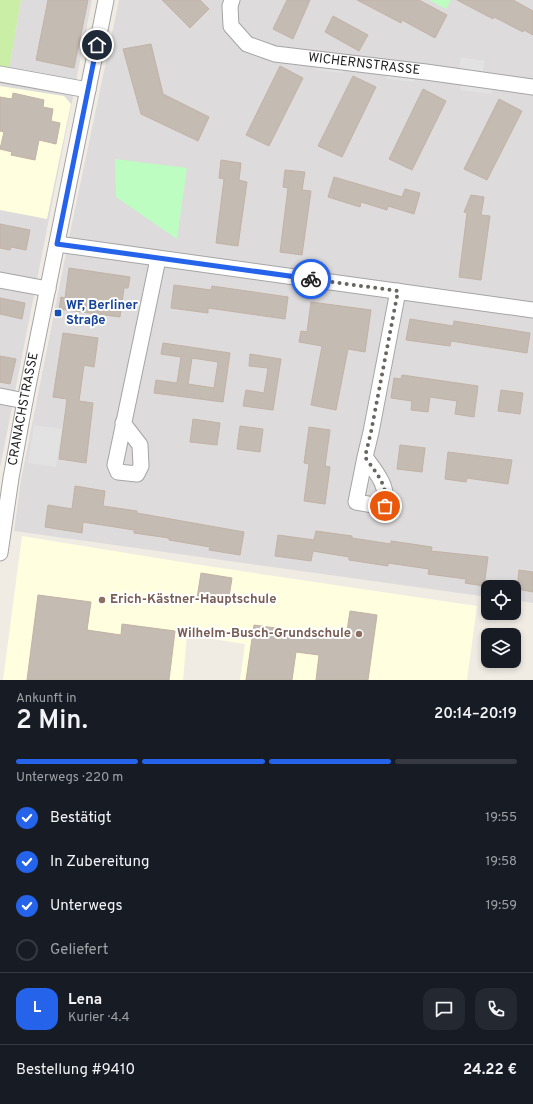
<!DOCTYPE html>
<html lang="de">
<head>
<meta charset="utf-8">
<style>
  :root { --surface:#171b24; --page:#242831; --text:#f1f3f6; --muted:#9ea1a6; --line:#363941; --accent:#2563eb }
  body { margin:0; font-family:Overpass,sans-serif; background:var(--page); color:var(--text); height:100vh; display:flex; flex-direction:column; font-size:15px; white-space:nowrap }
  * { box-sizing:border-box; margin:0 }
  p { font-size:13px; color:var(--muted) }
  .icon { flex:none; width:22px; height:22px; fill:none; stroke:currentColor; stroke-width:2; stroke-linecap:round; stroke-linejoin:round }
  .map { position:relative; height:680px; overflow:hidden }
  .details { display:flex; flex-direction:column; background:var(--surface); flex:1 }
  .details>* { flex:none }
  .fabs { position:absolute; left:481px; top:580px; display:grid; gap:8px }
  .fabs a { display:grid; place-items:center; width:40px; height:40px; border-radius:8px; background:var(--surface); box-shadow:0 2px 6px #0003; font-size:20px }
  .pin { position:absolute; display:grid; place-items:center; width:34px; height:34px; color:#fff; margin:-17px; border:2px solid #fff; border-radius:50%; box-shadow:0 1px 4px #0007 }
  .courier { position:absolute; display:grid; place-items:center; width:40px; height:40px; margin:-20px; border:3px solid #2563eb; border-radius:50%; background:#fff; color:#222; box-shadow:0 1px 5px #0007 }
  .summary em { font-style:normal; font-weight:600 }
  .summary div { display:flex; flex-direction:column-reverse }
  .summary { display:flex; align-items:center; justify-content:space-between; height:68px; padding:0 16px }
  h1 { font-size:26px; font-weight:600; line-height:30px }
  .bar { display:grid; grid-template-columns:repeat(4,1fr); gap:6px 4px; align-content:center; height:48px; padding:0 16px }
  .bar i { height:5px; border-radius:3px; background:var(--line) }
  .bar .selected { background:var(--accent) }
  .bar p { grid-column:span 4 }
  .line { display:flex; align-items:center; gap:10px; padding:0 16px; border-top:1px solid var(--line) }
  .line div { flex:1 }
  .round { display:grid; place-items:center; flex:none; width:42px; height:42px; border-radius:12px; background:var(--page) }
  ol { padding:0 16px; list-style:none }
  li { display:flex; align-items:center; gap:12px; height:44px }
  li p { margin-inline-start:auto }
  li .icon { padding:4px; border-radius:50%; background:var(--accent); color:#fff; stroke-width:4 }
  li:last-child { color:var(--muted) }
  li i { width:22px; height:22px; border:2px solid var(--line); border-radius:50% }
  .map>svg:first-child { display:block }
  .residential { fill:#dddbdb }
  .education { fill:#fffede }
  .grass { fill:#caeea6 }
  .park { fill:#befdc2 }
  .parking { fill:#e2e2e2 }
  .building { fill:#c4bbb3; stroke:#c3b2a5; fill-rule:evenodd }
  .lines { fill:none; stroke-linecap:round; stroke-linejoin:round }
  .minor-casing { stroke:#a5a5a5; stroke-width:17 }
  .minor { stroke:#fff; stroke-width:15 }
  .done { stroke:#686663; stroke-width:4; stroke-dasharray:0 7.2 }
  .route { stroke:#2563eb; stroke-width:5 }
  .transit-dot { fill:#1a4fb4; stroke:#fff; stroke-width:1.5 }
  .education-dot { fill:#8d6e63; stroke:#fff; stroke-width:1.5 }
  .labels { text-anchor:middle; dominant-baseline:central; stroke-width:4; stroke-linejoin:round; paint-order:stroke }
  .street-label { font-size:13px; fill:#1e1e1e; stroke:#fff }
  .transit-label { font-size:13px; font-weight:bold; fill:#164399; stroke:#fff; text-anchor:start }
  .education-label { font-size:13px; font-weight:bold; fill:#785e54; stroke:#fff; text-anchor:start }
</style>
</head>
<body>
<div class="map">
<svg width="533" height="680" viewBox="0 0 533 680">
  <rect width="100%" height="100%" fill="#f0ece4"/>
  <path class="residential" d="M 21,0 L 92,0 L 0,468 L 0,74 L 8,75 Z
    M 119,0 L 533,0 L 533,603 L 514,600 L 514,587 L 488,587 L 488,597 L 14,531 L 21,480 L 72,223 Z"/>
  <path class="education" d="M 0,86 L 64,96 L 71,104 L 47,219 L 0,210 Z
    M 22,536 L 194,564 L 477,606 L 467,680 L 240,680 L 245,644 L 187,635 L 183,680 L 3,680 Z"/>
  <path class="grass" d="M 0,0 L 21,0 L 8,75 L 0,74 Z"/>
  <path class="park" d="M 429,0 L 451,0 L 446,9 Z
    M 115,159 L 187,168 L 177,239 L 116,197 Z"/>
  <path class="parking" d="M 461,57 L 485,61 L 483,72 L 459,69 Z
    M 318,61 L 347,65 L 343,73 L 316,70 Z
    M 391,71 L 418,73 L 414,82 L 386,79 Z
    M 464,80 L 495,84 L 491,94 L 460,90 Z
    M 34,425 L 62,429 L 56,467 L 28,463 Z"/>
  <path class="building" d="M 48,0 L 88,0 L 74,68 L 36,60 Z
    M 162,0 L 200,0 L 209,9 L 190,28 Z
    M 287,0 L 310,0 L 293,39 L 273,29 Z
    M 357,0 L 419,0 L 447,15 L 435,38 L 402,20 L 401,23 Z
    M 457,0 L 513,0 L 533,11 L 533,35 L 524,30 L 523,32 L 494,17 L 493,19 Z
    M 333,16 L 368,35 L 359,51 L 325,32 Z
    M 151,44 L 163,94 L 209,117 L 198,141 L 141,114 L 123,49 Z
    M 280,66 L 303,78 L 269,146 L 246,135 Z
    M 353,76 L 376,87 L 342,157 L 318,146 Z
    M 423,89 L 446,101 L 412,170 L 389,159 Z
    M 13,93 L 44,100 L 43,107 L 53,109 L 51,121 L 60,123 L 56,144 L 39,140 L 35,160 L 11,155 L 12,152 L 0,149 L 4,132 L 0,131 L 0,97 L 12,99 Z
    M 499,99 L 522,111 L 487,180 L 464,169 Z
    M 221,160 L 241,163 L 239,180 L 247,182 L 238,246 L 216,243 L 224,179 L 219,178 Z
    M 285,170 L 305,172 L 302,190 L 311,191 L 302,255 L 280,252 L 288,188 L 283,187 Z
    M 334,177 L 402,197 L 405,189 L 420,193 L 414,214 L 388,206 L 387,210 L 361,202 L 360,207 L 328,197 Z
    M 471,195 L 484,197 L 481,215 L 490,216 L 481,280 L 459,277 L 467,213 L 464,212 Z
    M 0,224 L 30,230 L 26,250 L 11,247 L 10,250 L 0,248 Z
    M 69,268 L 130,277 L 128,288 L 124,288 L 120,317 L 59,309 L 61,297 L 65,298 Z
    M 174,285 L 211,290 L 212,286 L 288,297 L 285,319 L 208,308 L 208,313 L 171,308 Z
    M 0,298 L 25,303 L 22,319 L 0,314 Z
    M 311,302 L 371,310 L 365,352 L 348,349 L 336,410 L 311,405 L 322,346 L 299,342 L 301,331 L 307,332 Z
    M 410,319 L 453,326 L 454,321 L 530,333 L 527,353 L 451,341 L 450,346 L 406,340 Z
    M 63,333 L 98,338 L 94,367 L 84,365 L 79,401 L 93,403 L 86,463 L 59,459 L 67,399 L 53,397 Z
    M 163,343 L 230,353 L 223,402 L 154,393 L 156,380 L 177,383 L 181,357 L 161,354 ZM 192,358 L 218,362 L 214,388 L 188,384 Z
    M 250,354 L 281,359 L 273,410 L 243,406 L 246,390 L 264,393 L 268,368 L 249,366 Z
    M 0,356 L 16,359 L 10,384 L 0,382 Z
    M 402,375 L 478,386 L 474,417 L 455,414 L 457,401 L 430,397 L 428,412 L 411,410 L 412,401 L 391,398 L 394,378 L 401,379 Z
    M 501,390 L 523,393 L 520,414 L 498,411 Z
    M 193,419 L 220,423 L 217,445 L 190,442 Z
    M 240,426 L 263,429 L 260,452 L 237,449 Z
    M 309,427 L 330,430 L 325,466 L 330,467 L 325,504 L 304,501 L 309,464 L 304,463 Z
    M 400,445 L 425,448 L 422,472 L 397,469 Z
    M 448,452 L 512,460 L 508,484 L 467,478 L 466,482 L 445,479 Z
    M 75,486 L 105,491 L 103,506 L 137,511 L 137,513 L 244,532 L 240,555 L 209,550 L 210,547 L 169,540 L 169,538 L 134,533 L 134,530 L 83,522 L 82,533 L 45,527 L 48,505 L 72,509 Z
    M 316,531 L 352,536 L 352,538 L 391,544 L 391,541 L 432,547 L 431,551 L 488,557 L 484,586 L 465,583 L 466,579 L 428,574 L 429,569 L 388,563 L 388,566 L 349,560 L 349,557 L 313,551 L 311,561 L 275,556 L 278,535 L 314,540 Z
    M 519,570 L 533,572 L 533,592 L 517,589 Z
    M 201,573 L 232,578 L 228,603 L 197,598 Z
    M 38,595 L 91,602 L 87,630 L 121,635 L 122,624 L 175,631 L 169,680 L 27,680 Z
    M 350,611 L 377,615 L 368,680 L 316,680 L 319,655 L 296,652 L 292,680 L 246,680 L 254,625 L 346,638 Z"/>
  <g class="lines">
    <defs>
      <g id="minor">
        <path id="s1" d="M 232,0 L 230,6 L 231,26 L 247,44 L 275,54 L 426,72 L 533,87"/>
        <path d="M 0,74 L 88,90"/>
        <path d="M 57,244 L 533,310"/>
        <path d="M 0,280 L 48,289"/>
        <path d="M 0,396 L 25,401"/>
        <path d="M 123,423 L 140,445 L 141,466 L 137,474 L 118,472 L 115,465 L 158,259"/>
        <path d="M 365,457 C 376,472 389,486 385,507 L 356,502 L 365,457 L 371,432 L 398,291"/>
        <path id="s2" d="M 0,553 L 11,478 L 25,401 L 106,0"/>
      </g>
    </defs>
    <use href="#minor" class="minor-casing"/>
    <use href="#minor" class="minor"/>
  </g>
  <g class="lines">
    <path class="done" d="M 311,279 L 398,291 L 371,432 L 365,457 C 376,473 389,486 385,506"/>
    <path class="route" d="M 97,45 L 57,244 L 311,279"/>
  </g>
  <rect class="transit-dot" x="54" y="309" width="8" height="8" rx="2"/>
  <g class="education-dot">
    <circle cx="102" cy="600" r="4"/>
    <circle cx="359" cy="634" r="4"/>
  </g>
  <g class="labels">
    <g class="street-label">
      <text stroke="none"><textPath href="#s1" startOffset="170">WICHERNSTRASSE</textPath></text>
      <text stroke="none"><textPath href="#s2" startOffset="146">CRANACHSTRASSE</textPath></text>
    </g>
    <g class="transit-label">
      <text x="66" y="306">WF, Berliner<tspan x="66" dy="15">Straße</tspan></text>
    </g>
    <g class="education-label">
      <text x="110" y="600">Erich-Kästner-Hauptschule</text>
      <text x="351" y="634" text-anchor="end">Wilhelm-Busch-Grundschule</text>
    </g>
  </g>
</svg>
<div class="fabs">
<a><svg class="icon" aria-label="locate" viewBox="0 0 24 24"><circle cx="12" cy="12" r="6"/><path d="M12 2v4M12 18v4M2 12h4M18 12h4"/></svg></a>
<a><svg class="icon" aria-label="layers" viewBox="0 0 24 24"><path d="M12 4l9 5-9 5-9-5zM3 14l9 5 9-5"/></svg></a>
</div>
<div class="pin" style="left:385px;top:506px;background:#ea580c"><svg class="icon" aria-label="bag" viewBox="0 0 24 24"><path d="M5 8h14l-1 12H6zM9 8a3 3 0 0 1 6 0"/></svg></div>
<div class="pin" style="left:97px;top:45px;background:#1f2937"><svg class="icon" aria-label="home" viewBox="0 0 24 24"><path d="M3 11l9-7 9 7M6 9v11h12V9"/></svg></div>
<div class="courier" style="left:311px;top:279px"><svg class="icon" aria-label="bike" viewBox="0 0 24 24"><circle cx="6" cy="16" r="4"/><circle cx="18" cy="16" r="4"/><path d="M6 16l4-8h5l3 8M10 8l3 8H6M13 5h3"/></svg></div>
</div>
<section class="details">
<div class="summary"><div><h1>2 Min.</h1><p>Ankunft in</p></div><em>20:14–20:19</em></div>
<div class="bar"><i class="selected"></i><i class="selected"></i><i class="selected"></i><i></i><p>Unterwegs · 220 m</p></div>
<ol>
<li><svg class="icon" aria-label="check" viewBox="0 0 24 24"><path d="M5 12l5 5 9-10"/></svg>Bestätigt<p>19:55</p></li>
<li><svg class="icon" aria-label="check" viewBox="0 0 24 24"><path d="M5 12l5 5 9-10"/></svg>In Zubereitung<p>19:58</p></li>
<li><svg class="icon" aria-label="check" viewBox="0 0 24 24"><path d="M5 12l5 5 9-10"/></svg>Unterwegs<p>19:59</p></li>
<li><i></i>Geliefert</li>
</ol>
<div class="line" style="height:72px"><b class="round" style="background:var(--accent);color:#fff">L</b><div><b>Lena</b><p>Kurier · 4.4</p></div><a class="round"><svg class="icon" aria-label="chat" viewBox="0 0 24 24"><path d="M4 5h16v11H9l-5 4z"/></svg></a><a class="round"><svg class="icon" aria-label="phone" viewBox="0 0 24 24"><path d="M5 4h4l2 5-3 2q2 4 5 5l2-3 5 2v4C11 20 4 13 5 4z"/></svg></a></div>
<div class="line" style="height:52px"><div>Bestellung #9410</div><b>24.22 €</b></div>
</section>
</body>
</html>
